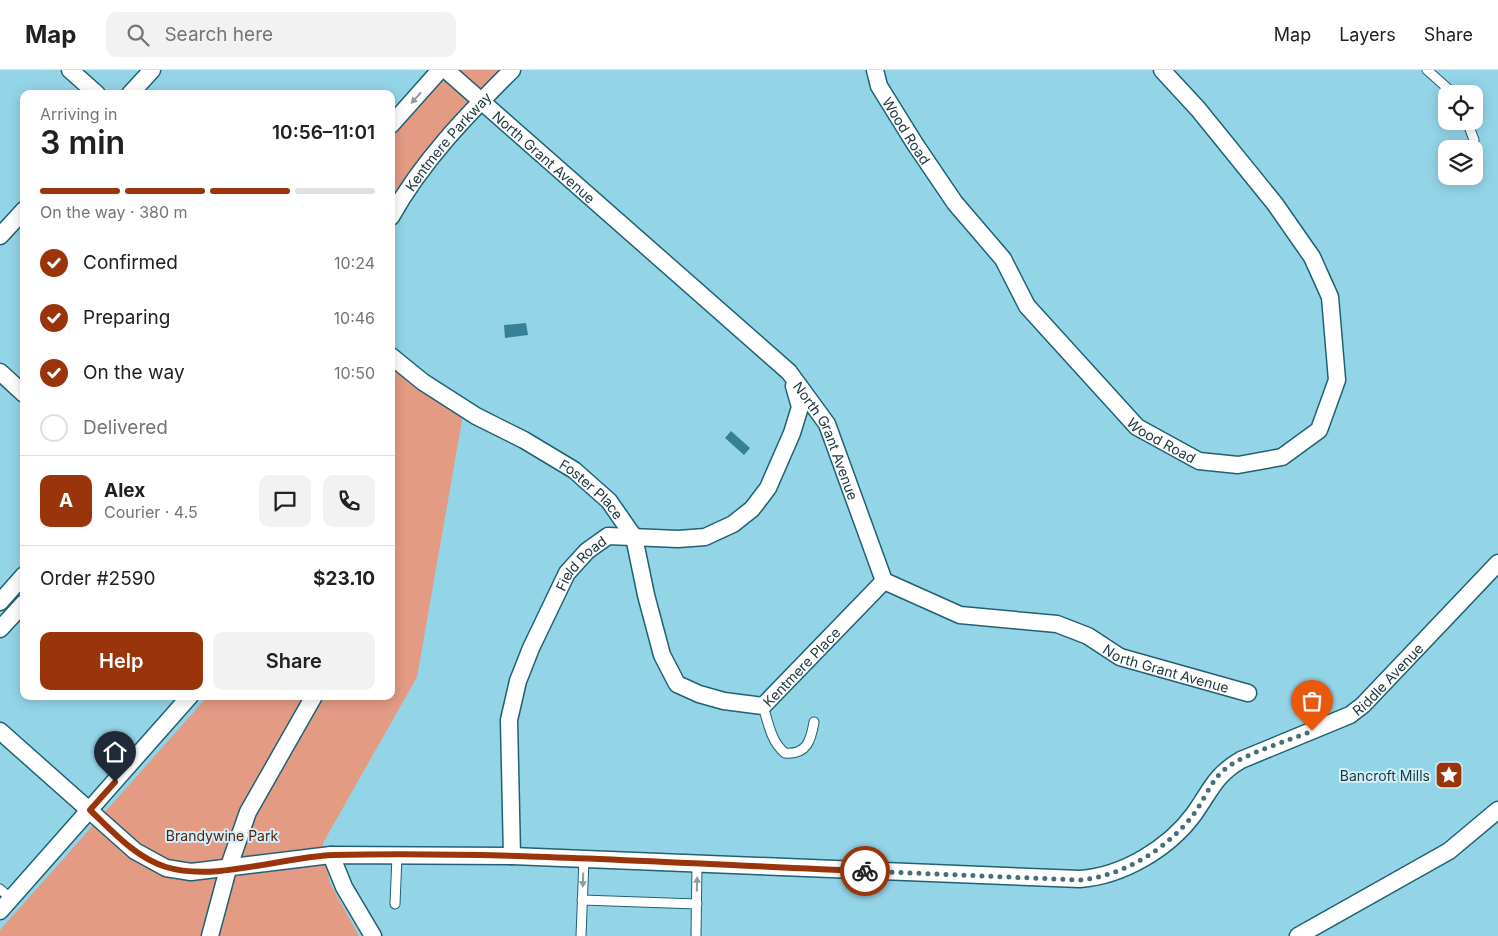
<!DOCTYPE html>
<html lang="en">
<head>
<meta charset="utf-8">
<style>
  :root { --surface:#fff; --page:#f2f2f2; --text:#202124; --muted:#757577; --line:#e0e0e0; --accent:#9a340b }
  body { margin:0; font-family:Inter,sans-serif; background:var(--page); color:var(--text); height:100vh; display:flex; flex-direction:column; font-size:19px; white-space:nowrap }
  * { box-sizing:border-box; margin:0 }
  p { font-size:16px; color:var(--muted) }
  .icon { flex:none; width:28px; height:28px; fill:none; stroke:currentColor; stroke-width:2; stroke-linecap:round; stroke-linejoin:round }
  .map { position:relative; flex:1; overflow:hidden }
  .details { position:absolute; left:20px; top:20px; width:375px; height:610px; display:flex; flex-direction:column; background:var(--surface); border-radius:10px; box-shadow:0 2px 12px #0003 }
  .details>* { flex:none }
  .fabs { position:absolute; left:1438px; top:15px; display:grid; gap:10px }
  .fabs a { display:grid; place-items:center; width:45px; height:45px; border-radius:10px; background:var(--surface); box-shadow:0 2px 12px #0003; font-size:25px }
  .pin { position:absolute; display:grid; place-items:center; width:42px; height:42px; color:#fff; margin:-51px -21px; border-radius:50% 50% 50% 0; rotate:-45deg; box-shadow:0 0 5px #0007 }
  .pin .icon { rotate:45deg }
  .courier { position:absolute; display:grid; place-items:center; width:50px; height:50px; margin:-25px; border:4px solid #9a340b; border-radius:50%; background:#fff; color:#222; box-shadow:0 1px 6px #0007 }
  .overview em { font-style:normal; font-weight:600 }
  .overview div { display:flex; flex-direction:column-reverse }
  .overview { display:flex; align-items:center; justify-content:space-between; height:85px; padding:0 20px }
  h1 { font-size:32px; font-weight:600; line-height:38px }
  .bar { display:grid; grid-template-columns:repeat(4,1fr); gap:8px 5px; align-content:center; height:60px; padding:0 20px }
  .bar i { height:6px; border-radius:4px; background:var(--line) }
  .bar .current { background:var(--accent) }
  .bar p { grid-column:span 4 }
  .line { display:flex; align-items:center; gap:12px; padding:0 20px; border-top:1px solid var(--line) }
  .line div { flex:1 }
  .round { display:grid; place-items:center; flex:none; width:52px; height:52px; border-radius:10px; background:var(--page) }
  ol { padding:0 20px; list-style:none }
  li { display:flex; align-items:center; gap:15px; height:55px }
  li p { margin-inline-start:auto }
  li .icon { padding:5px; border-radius:50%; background:var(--accent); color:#fff; stroke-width:4 }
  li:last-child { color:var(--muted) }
  li i { width:28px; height:28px; border:2px solid var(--line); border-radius:50% }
  .button { display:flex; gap:10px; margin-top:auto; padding:10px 20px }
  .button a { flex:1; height:58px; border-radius:10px; background:var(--accent); color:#fff; font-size:20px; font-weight:600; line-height:58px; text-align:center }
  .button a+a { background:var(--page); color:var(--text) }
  header { display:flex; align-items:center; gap:30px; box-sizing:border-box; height:70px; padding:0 25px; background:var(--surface); border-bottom:1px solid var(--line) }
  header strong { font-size:24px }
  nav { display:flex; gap:28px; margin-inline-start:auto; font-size:18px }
  .search { width:350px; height:45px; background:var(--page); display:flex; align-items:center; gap:12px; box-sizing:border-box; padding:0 18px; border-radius:10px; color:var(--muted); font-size:19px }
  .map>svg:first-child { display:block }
  .green { fill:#e39b84 }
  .water { fill:#358195 }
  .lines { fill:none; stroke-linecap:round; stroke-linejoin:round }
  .lane-casing { stroke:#206172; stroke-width:11 }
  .street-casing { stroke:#206172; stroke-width:19 }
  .lane { stroke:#fff; stroke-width:9 }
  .street { stroke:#fff; stroke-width:16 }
  .oneway { fill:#8e9b9f }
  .done { stroke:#476e7a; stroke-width:5; stroke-dasharray:0 9 }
  .route { stroke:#9a340b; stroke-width:6 }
  .labels { text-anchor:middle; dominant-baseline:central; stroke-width:4; stroke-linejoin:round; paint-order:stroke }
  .street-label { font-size:14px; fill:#1d373f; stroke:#d0eff9 }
  .poi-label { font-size:14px; fill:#1d373f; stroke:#d0eff9; text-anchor:end }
  .park-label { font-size:14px; fill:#5a1b03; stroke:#d0eff9 }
</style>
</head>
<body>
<header>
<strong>Map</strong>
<div class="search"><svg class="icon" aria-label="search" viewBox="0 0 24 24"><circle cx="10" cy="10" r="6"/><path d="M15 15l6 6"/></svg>Search here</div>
<nav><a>Map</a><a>Layers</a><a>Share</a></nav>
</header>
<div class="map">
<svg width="1498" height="866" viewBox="0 0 1498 866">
  <rect width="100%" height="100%" fill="#94d4e7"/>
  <path class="green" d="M 440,0 L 512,0 L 391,147 L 391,55 Z
    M 391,286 L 464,339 L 417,607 L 323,773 L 330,813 L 359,866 L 0,866 L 0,860 L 208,626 L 391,626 Z"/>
  <path class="water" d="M 526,253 L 528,265 L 505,268 L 504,255 Z
    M 731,361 L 750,378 L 744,385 L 725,368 Z"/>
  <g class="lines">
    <defs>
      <path id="lane" d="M 1427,0 L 1454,24
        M 1467,51 L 1474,70
        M 763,636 C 768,652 771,672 785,683 C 807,685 811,670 814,652
        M 0,819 L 11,829
        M 582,830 L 697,834
        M 395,834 L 397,786
        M 581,866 L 584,789
        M 696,866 L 697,794"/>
      <g id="street">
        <path d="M 70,0 L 97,24"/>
        <path id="s1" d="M 446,0 L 789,302 L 827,354 L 884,511 L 960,545 L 1057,554 L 1088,566 L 1120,587 L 1248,623"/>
        <path id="s2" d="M 875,0 L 879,16 L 915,74 L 955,133 L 1003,189 L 1027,236 L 1137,357 L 1199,391 L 1238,395 L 1282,387 L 1319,360 L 1337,310 L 1330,227 L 1312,187 L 1275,134 L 1198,39 L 1162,0"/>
        <path d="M 130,24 L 152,0"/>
        <path d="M 391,55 L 440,0"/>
        <path id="s3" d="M 391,147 C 422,91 467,45 512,0"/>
        <path d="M 0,166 L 24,140"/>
        <path id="s4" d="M 391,286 L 423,312 L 476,346 L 524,370 L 574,400 L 609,431 L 634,467 L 646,525 L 662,585 L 677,614 L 699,624 L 724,631 L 763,636 L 884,511"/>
        <path d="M 0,302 L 24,324"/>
        <path d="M 0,532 L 24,505"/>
        <path d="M 0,559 L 24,533"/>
        <path id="s5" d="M 0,661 L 135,781 L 166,798 L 191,802 L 331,785 L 512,786 L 1080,809 C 1123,806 1169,778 1194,744 C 1211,720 1215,705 1241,690 L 1350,645 L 1363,635 L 1498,493"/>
        <path d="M 331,785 L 344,817 L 373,866"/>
        <path id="s6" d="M 512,786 L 509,650 L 518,611 L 531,578 L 567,503 L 587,481 L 608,466 L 678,469 L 705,467 L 733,454 L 752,439 L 768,418 L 792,363 L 800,337 L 794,316"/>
        <path d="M 0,841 L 190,626"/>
        <path d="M 210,866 L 228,799 L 248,742 L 314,626"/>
        <path d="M 1298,866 L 1449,781 L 1498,740"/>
      </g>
    </defs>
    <use href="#lane" class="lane-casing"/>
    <use href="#street" class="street-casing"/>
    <use href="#lane" class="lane"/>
    <use href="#street" class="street"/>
  </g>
  <defs><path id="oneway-solid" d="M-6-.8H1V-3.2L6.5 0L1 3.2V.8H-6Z" transform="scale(1.25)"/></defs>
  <g class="oneway">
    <use href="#oneway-solid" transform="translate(416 28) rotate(132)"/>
    <use href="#oneway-solid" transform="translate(583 810) rotate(92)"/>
    <use href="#oneway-solid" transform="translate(697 814) rotate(-89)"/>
  </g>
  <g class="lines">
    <path class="done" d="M 865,801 L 1080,810 C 1123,806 1167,779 1193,745 C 1204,731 1211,710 1225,699 C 1245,683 1288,671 1312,661"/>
    <path class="route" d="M 115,712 L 90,740 C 112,761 136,788 166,797 C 214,812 282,787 333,785 C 510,781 688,794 865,801"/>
  </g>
  <defs>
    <symbol id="sight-square" viewBox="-11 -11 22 22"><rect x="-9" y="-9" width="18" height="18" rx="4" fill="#9a340b" stroke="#d0eff9"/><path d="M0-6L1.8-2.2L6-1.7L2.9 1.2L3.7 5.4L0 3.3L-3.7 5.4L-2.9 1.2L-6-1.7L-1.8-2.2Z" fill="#fff"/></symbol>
  </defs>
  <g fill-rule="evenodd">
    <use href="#sight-square" x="1433" y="689" width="32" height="32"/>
  </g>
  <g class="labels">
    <g class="street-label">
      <text stroke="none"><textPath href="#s2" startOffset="69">Wood Road</textPath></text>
      <text stroke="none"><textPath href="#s3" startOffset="95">Kentmere Parkway</textPath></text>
      <text stroke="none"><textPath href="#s1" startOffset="131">North Grant Avenue</textPath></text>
      <text stroke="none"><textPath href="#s2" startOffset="474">Wood Road</textPath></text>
      <text stroke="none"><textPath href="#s1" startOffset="536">North Grant Avenue</textPath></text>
      <text stroke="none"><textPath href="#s4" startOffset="242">Foster Place</textPath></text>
      <text stroke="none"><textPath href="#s6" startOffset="311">Field Road</textPath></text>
      <text stroke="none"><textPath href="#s4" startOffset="605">Kentmere Place</textPath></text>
      <text stroke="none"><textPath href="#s1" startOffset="988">North Grant Avenue</textPath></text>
      <text stroke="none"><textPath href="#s5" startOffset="1509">Riddle Avenue</textPath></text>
    </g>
    <g class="poi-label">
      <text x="1430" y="705">Bancroft Mills</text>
    </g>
    <g class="park-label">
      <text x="222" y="765">Brandywine Park</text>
    </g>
  </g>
</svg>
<div class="fabs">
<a><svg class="icon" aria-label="locate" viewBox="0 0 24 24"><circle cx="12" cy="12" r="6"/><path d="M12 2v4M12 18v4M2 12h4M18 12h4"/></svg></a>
<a><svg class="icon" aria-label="layers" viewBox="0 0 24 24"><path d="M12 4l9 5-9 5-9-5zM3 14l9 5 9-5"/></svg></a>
</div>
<div class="pin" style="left:1312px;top:661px;background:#ea580c"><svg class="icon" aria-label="bag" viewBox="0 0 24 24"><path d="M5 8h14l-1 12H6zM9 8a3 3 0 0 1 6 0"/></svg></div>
<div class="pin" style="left:115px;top:712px;background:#1f2937"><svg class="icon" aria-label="home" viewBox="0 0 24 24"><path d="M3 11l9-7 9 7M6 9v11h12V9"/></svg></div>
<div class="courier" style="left:865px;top:801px"><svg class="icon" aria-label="bike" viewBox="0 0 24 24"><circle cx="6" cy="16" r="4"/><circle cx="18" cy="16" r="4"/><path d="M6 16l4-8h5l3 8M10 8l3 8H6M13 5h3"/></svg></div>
<section class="details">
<div class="overview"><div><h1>3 min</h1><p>Arriving in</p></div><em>10:56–11:01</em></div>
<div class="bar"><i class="current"></i><i class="current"></i><i class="current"></i><i></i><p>On the way · 380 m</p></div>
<ol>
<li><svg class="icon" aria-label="check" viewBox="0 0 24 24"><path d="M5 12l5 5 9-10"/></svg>Confirmed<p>10:24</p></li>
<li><svg class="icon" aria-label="check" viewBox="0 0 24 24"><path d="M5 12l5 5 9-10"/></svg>Preparing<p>10:46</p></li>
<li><svg class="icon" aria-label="check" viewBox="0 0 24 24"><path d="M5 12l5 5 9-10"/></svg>On the way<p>10:50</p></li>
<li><i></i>Delivered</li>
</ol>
<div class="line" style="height:90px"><b class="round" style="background:var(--accent);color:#fff">A</b><div><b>Alex</b><p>Courier · 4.5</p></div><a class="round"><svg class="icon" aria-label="chat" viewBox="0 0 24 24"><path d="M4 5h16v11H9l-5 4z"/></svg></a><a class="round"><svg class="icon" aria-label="phone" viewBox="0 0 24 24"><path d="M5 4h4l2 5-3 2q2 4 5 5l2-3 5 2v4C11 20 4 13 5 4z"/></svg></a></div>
<div class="line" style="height:65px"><div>Order #2590</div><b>$23.10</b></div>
<div class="button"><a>Help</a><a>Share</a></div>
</section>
</div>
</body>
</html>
